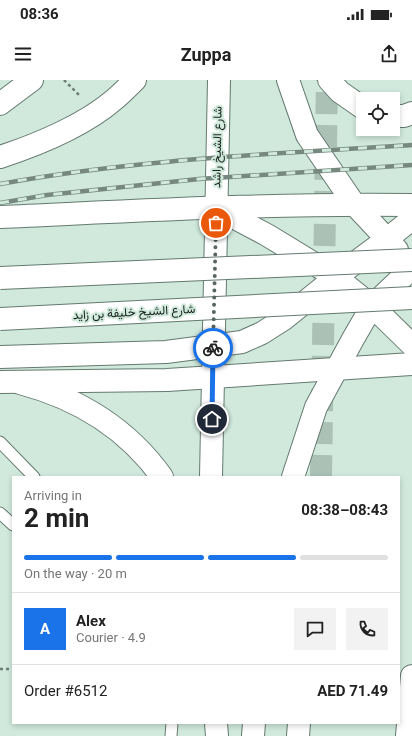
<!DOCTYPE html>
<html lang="en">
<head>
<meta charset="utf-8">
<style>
  :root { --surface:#fff; --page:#f2f2f2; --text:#222; --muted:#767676; --line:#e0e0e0; --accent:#1a73e8 }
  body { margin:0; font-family:Roboto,Vazirmatn,sans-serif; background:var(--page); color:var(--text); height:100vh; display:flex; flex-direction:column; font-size:15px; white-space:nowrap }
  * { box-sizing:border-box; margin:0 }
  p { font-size:13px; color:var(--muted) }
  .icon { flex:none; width:22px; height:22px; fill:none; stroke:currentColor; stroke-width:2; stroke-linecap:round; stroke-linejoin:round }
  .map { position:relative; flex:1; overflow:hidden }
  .sheet { position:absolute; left:12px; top:396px; width:388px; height:248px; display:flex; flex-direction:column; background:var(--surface); border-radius:0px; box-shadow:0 2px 6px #0003 }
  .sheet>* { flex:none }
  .controls { position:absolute; left:356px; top:12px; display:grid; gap:8px }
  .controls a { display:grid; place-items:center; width:44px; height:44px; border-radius:0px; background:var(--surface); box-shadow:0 2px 6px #0003; font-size:20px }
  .pin { position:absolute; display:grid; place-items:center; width:34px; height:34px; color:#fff; margin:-17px; border:2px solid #fff; border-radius:50%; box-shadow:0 1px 4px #0007 }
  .courier { position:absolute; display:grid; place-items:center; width:40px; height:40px; margin:-20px; border:3px solid #1a73e8; border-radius:50%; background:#fff; color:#222; box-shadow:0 1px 5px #0007 }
  .overview em { font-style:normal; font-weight:700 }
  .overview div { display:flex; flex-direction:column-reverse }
  .overview { display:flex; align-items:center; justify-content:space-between; height:68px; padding:0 12px }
  h1 { font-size:26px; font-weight:700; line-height:30px }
  .bar { display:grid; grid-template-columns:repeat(4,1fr); gap:6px 4px; align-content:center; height:48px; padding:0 12px }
  .bar i { height:5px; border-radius:3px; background:var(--line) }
  .bar .current { background:var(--accent) }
  .bar p { grid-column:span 4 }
  .line { display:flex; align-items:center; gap:10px; padding:0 12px; border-top:1px solid var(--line) }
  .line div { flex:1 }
  .round { display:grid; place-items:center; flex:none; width:42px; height:42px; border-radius:0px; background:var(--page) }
  .status { display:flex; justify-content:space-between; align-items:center; height:28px; padding:0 20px; background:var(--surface); direction:ltr }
  .status svg { height:11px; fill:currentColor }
  header { display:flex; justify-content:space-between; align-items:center; height:52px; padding:0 12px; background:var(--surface); font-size:18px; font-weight:700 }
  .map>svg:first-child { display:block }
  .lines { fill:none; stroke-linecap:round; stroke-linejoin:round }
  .trunk-tunnel { stroke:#abc1b5; stroke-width:22; stroke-dasharray:22 11; stroke-linecap:butt }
  .service-casing { stroke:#647a6f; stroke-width:13 }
  .minor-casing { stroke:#647a6f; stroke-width:24 }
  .secondary-casing { stroke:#647a6f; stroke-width:24 }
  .primary-casing { stroke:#647a6f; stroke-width:24 }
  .trunk-casing { stroke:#647a6f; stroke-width:24 }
  .path { stroke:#6d7e75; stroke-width:2.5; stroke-dasharray:3 3; stroke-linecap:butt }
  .service { stroke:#fff; stroke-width:11 }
  .minor { stroke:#fff; stroke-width:22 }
  .secondary { stroke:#fff; stroke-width:22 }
  .primary { stroke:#fff; stroke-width:22 }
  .trunk { stroke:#fff; stroke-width:22 }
  .rail-casing { stroke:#76887f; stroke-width:4.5 }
  .rail { stroke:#d0e9dc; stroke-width:3; stroke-dasharray:9; stroke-linecap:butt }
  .primary-bridge-casing { stroke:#647a6f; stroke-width:24; stroke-linecap:butt }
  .primary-bridge { stroke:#fff; stroke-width:22 }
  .done { stroke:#57665f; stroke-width:4; stroke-dasharray:0 7.2 }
  .route { stroke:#1a73e8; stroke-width:5 }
  .labels { text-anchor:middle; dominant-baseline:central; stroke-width:4; stroke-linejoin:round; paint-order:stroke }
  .street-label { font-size:12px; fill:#161f1b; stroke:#d0e9dc }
</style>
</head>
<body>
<div class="status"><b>08:36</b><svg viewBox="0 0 49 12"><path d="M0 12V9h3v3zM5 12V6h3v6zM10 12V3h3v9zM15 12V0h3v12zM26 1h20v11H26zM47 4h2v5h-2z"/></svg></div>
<header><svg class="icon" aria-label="menu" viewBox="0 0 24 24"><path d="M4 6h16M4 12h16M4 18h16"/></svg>Zuppa<svg class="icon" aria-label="share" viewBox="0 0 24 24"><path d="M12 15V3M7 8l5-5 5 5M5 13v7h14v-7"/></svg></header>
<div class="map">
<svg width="412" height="656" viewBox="0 0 412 656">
  <rect width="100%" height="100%" fill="#d0e9dc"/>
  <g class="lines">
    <path class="trunk-tunnel" d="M 321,397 L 327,0"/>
    <defs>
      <path id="service" d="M 0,362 L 34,397
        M 0,433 L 13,445
        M 171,656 L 172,643"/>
      <path id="minor" d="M 0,24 L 32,0"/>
      <path id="secondary" d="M 0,137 C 137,131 275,123 412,125
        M 0,302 L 167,300 L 412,284"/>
      <path id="primary" d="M 288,0 L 307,55 L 354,124 L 397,170
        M 329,0 L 340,12 L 363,28
        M 393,36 L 404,36 L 412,33
        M 0,77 C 37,65 85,45 115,19 C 122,13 129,6 135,0
        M 216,128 L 267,155 L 336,197 L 372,226 L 412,265
        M 0,277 L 166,272 L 242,262 L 262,253 L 284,239 L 336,197 L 387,159 L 412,139
        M 20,303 C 77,318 127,348 162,397
        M 211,397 L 219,0
        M 293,397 L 316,327 L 353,259 L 372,226 L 412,188
        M 216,643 L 217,656
        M 253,656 L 254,643"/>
      <path id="trunk" d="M 298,656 L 299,643
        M 407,656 L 412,596"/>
    </defs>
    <use href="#service" class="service-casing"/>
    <use href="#minor" class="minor-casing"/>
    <use href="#secondary" class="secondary-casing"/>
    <use href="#primary" class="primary-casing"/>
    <use href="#trunk" class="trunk-casing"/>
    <path class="path" d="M 64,0 L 79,15
      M 0,589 L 13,589"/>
    <use href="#service" class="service"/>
    <use href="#minor" class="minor"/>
    <use href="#secondary" class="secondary"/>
    <use href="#primary" class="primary"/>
    <use href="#trunk" class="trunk"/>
    <defs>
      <path id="rail" d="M 0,104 C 136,79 274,74 412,65
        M 0,123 L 47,115 L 199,99 L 412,85"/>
    </defs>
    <use href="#rail" class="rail-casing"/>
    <use href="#rail" class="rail"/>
    <defs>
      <path id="primary-bridge" d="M 0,198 L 412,180
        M 0,239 L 412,218"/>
    </defs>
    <use href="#primary-bridge" class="primary-bridge-casing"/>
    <use href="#primary-bridge" class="primary-bridge"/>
  </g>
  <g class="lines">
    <path class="done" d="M 213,268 L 216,143"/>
    <path class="route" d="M 212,339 L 213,268"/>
  </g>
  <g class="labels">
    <g class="street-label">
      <text transform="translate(217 67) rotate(-89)">شارع الشيخ راشد</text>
      <text transform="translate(134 232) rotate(-3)">شارع الشيخ خليفة بن زايد</text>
    </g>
  </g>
</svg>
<div class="controls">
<a><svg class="icon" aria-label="locate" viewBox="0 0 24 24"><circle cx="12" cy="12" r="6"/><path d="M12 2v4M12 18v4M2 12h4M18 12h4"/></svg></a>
</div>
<div class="pin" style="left:216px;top:143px;background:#ea580c"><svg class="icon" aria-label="bag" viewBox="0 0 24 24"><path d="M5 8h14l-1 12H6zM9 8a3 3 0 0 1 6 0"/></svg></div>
<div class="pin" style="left:212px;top:339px;background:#1f2937"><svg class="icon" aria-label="home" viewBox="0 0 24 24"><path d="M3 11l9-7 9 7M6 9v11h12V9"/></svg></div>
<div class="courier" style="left:213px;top:268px"><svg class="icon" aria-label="bike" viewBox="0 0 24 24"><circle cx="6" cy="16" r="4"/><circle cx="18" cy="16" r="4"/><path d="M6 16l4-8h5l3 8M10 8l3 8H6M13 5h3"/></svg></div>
<section class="sheet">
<div class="overview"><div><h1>2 min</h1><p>Arriving in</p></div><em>08:38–08:43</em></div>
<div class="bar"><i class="current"></i><i class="current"></i><i class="current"></i><i></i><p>On the way · 20 m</p></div>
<div class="line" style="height:72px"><b class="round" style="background:var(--accent);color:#fff">A</b><div><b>Alex</b><p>Courier · 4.9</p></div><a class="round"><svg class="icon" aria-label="chat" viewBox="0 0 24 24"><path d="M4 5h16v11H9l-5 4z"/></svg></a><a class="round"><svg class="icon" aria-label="phone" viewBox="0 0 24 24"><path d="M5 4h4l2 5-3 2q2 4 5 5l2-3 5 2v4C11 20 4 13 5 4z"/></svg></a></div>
<div class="line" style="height:52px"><div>Order #6512</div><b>AED 71.49</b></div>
</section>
</div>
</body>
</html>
